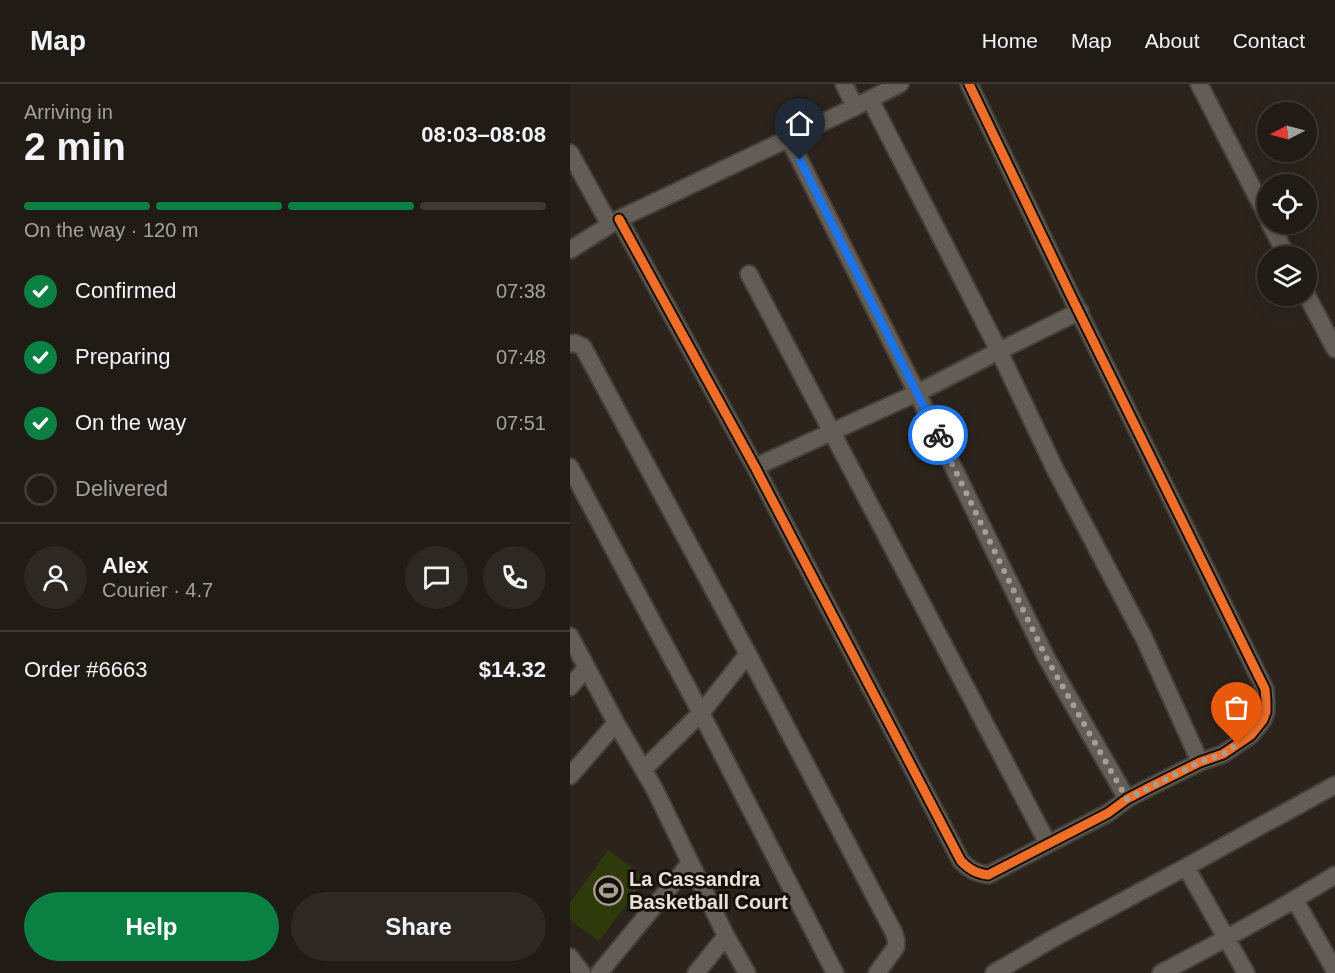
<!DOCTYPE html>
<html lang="en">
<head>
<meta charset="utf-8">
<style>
  :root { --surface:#211b15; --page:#2d2822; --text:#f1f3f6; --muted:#a2a1a0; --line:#3e3934; --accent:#0b8043 }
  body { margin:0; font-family:Helvetica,sans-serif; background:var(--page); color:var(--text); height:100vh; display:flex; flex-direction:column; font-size:22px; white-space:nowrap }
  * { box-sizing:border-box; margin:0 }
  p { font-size:20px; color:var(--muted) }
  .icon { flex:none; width:33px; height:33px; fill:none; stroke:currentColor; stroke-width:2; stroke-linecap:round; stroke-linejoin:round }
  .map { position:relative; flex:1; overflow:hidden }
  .details { display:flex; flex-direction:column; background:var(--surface); width:570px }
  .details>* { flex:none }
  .needle { width:39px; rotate:264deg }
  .fabs { position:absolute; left:687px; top:18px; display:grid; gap:12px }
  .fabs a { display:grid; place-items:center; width:60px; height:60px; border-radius:50%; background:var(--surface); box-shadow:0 3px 15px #0003,0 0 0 2px var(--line); font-size:30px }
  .pin { position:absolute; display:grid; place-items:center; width:51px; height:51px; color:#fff; margin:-62px -26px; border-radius:50% 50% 50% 0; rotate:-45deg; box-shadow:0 0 6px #0007 }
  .pin .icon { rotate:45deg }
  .courier { position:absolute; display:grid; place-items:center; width:60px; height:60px; margin:-30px; border:4px solid #1a73e8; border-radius:50%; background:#fff; color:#222; box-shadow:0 2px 8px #0007 }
  .head em { font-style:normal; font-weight:600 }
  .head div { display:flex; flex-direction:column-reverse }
  .head { display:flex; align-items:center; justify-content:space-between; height:102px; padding:0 24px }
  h1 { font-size:39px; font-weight:600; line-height:45px }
  .bar { display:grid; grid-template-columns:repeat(4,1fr); gap:9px 6px; align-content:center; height:72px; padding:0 24px }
  .bar i { height:8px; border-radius:4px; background:var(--line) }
  .bar .active { background:var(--accent) }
  .bar p { grid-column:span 4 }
  .line { display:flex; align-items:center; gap:15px; padding:0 24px; border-top:2px solid var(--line) }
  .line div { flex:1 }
  .round { display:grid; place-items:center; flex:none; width:63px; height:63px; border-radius:32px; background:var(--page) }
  ol { padding:0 24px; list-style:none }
  li { display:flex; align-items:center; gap:18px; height:66px }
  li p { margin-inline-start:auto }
  li .icon { padding:6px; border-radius:50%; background:var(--accent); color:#fff; stroke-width:4 }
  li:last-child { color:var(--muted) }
  li i { width:33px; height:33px; border:3px solid var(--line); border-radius:50% }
  .cta { display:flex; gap:12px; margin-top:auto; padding:12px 24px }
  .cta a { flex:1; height:69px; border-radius:36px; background:var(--accent); color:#fff; font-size:24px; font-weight:600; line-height:69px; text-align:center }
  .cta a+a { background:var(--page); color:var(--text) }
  header { display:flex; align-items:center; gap:36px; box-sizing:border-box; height:84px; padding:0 30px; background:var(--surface); border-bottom:2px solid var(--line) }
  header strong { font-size:28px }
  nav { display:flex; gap:33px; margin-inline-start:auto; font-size:21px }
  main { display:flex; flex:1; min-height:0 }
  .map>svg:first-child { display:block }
  .green { fill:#2f3a0c }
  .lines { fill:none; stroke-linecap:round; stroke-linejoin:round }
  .minor-casing { stroke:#464039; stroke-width:20 }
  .minor { stroke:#635d57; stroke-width:16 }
  .cycleway-casing { stroke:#151009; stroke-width:13 }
  .cycleway { stroke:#ee6e29; stroke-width:9 }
  .done { stroke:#a69e95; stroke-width:6; stroke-dasharray:0 10.8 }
  .route { stroke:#1a73e8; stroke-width:8 }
  .labels { text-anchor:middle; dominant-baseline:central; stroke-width:6; stroke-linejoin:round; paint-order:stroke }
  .poi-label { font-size:20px; font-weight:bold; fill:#e8e0d6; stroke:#151009; text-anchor:start }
</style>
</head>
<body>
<header>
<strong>Map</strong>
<nav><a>Home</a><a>Map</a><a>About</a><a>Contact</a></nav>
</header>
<main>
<section class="details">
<div class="head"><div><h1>2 min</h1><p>Arriving in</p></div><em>08:03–08:08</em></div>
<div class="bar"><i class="active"></i><i class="active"></i><i class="active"></i><i></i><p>On the way · 120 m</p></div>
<ol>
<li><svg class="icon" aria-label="check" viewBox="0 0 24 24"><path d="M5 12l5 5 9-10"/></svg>Confirmed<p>07:38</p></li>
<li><svg class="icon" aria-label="check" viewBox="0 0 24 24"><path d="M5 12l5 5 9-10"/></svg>Preparing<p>07:48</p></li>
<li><svg class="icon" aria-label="check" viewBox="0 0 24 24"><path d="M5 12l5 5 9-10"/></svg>On the way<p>07:51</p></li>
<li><i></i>Delivered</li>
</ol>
<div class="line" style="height:108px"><a class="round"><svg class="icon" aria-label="person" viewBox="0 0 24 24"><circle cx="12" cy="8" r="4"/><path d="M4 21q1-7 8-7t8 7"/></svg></a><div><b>Alex</b><p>Courier · 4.7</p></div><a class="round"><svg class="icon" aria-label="chat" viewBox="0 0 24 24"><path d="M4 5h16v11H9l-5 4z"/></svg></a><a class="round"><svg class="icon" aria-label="phone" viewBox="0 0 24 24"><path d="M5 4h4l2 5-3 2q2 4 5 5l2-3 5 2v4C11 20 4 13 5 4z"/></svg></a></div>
<div class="line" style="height:78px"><div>Order #6663</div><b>$14.32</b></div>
<div class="cta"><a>Help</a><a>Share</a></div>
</section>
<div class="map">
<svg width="765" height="889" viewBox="0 0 765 889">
  <rect width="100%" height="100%" fill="#2c241c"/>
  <path class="green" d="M 38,766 L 76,794 L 29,857 L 0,836 L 0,819 Z"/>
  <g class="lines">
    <defs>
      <path id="minor" d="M 274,0 L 285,23
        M 629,0 L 698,134
        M 300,15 L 429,267 L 485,385 L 574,554 L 630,678
        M 219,55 L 347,309 L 477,575 L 557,715
        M 0,69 L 40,141
        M 49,135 L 185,383 L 391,777 C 400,786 406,789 418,791 L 538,729 L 557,715 L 578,704 L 630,678 L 653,670 L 681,651 L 693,636 L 696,628 L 696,617 L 695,605 L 501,212 L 399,0
        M 700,140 L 717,172
        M 0,166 L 49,135 L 285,23 L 330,0
        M 179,190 C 280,379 377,571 478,760
        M 736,210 L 765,265
        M 0,260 L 5,259 L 13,263 L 178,570 L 324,849 L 326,856 L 326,863 L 307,889
        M 0,383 L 131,629 L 265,889
        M 185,383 L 347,309 L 429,267 L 510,227
        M 0,552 L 46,639 L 84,704 L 156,852 L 177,889
        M 0,603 L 16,584
        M 74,685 L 131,629 L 178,570
        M 0,692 L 46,639
        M 616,783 L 676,889
        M 725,816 L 765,887
        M 0,873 L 12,889
        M 29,889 L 120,779
        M 126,889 L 156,852
        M 424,889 L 484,854 L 616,783 L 765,701
        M 591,889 C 650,858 709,826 765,791"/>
    </defs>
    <use href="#minor" class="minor-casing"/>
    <use href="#minor" class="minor"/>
    <defs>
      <path id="cycleway" d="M 49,135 L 185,383 L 391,777 C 400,786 406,789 418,791 L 538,729 L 557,715 L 578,704 L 630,678 L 653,670 L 681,651 L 693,636 L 696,628 L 696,617 L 695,605 L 501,212 L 399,0"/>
    </defs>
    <use href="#cycleway" class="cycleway-casing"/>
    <use href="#cycleway" class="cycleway"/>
  </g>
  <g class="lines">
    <path class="done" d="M 368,351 L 477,575 L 557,715 L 630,678 L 653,670 L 667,660"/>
    <path class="route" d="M 230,76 L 368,351"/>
  </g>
  <defs>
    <symbol id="stadium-ring" viewBox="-11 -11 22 22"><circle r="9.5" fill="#151009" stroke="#a69e95" stroke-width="1.5"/><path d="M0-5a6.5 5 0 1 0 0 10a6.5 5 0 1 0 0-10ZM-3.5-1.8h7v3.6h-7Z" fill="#a69e95"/></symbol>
  </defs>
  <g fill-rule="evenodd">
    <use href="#stadium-ring" x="22" y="790" width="33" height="33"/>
  </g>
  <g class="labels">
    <g class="poi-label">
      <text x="59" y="795">La Cassandra<tspan x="59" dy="23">Basketball Court</tspan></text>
    </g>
  </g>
</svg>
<div class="fabs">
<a><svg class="needle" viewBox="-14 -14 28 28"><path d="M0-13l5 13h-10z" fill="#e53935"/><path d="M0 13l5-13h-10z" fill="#a2a1a0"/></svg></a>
<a><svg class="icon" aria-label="locate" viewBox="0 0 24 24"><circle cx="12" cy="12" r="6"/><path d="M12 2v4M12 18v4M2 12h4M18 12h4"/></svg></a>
<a><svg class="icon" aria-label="layers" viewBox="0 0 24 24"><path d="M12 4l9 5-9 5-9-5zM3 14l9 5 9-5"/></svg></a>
</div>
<div class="pin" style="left:667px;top:660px;background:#ea580c"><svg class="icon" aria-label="bag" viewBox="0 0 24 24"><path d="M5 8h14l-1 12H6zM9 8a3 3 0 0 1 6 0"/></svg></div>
<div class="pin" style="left:230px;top:76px;background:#1f2937"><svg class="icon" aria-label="home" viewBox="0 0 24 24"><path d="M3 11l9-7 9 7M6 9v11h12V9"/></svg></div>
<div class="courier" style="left:368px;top:351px"><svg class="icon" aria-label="bike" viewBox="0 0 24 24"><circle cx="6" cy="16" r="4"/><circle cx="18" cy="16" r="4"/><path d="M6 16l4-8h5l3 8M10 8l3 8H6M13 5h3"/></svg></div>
</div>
</main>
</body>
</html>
